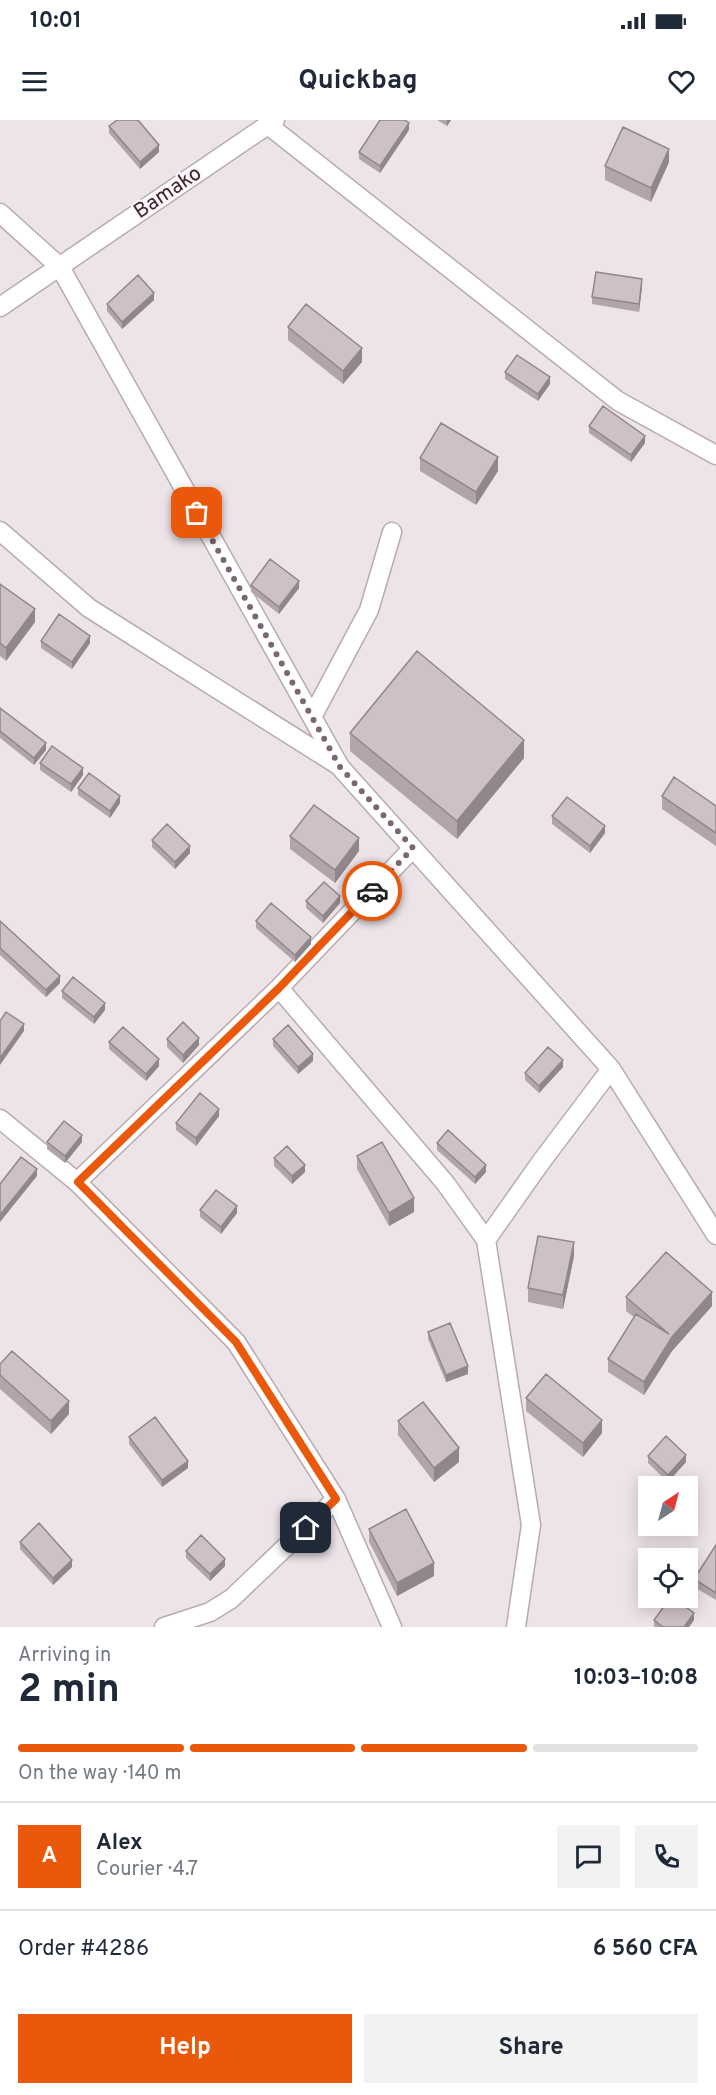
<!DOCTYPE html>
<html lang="en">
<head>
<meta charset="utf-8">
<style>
  :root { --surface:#fff; --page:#f2f2f3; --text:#1f2937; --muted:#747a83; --line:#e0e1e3; --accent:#ea580c }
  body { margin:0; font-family:Overpass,sans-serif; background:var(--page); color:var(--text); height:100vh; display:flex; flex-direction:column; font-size:22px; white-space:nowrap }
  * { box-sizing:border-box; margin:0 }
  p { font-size:20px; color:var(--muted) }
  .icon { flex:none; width:33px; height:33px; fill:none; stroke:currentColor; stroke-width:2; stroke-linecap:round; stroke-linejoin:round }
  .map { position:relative; height:1507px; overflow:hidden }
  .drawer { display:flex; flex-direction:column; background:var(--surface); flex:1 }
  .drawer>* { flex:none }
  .needle { width:39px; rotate:36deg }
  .tools { position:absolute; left:638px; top:1356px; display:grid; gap:12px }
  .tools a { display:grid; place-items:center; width:60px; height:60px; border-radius:0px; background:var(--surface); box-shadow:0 3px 15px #0003; font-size:30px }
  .pin { position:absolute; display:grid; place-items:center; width:51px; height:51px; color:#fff; margin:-26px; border-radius:12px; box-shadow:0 3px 9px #0006 }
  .courier { position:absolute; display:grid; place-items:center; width:60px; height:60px; margin:-30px; border:4px solid #ea580c; border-radius:50%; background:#fff; color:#222; box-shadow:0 2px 8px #0007 }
  .overview em { font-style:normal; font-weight:700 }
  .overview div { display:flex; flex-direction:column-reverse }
  .overview { display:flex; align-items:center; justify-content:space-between; height:102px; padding:0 18px }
  h1 { font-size:39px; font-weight:700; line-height:45px }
  .bar { display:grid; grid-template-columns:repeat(4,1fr); gap:9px 6px; align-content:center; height:72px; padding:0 18px }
  .bar i { height:8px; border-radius:4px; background:var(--line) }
  .bar .active { background:var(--accent) }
  .bar p { grid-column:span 4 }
  .line { display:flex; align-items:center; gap:15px; padding:0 18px; border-top:2px solid var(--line) }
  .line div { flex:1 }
  .round { display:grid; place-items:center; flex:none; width:63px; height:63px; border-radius:0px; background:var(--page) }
  .primary-button { display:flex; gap:12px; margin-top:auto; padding:12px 18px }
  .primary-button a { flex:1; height:69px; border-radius:0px; background:var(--accent); color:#fff; font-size:24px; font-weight:700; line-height:69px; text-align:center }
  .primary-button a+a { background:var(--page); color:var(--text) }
  .status { display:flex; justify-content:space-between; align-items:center; height:42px; padding:0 30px; background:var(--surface); direction:ltr }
  .status svg { height:16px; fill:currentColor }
  header { display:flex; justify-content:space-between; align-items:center; height:78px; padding:0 18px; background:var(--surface); font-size:27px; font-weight:700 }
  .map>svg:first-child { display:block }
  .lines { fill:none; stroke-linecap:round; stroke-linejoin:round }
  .minor-casing { stroke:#b9aab1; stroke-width:21 }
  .minor { stroke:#fff; stroke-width:18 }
  .wall { fill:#b1a5ab }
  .shaded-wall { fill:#90868b }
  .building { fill:#cec0c7; stroke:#90868b; stroke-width:1.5 }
  .done { stroke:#7c676f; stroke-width:6; stroke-dasharray:0 10.8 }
  .route { stroke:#ea580c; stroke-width:8 }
  .labels { text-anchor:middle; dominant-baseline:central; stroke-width:4.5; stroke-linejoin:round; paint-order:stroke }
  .street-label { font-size:21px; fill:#3f242e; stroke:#faf5f8 }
</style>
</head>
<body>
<div class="status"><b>10:01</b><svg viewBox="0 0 49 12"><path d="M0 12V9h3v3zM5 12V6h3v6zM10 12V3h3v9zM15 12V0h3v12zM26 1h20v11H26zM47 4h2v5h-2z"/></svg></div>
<header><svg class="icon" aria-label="menu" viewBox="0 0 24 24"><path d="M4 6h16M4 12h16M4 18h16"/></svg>Quickbag<svg class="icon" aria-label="heart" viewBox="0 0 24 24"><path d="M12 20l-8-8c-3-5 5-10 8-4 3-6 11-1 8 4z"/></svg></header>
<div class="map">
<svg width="716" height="1507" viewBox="0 0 716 1507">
  <rect width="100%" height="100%" fill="#ede4e9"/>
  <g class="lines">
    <defs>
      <path id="minor" d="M 268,5 L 618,281 L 716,335
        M 0,93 L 60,147 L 340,647 L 611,949 L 716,1115
        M 0,187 L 275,0
        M 0,411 L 89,488 L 338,645
        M 312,597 L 369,490 L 392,412
        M 279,868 L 446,1064 L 486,1120 L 531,1405 L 516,1507
        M 0,999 L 77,1062 L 236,1222 L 336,1379 L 392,1507
        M 77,1062 L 279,868 L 413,728
        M 486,1120 L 541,1042 L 611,949
        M 164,1507 L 210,1492 L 231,1479 L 336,1379"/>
    </defs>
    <use href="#minor" class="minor-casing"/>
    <use href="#minor" class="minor"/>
  </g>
  <path class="wall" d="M 437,0 L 451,0 L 447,6 Z
    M 109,6 L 159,32 L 140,49 L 109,13 Z
    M 409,10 L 380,53 L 359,39 L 359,32 Z
    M 669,42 L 651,82 L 605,60 L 605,46 Z
    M 642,167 L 639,192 L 592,184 L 592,177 Z
    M 154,180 L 122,209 L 107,191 L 107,184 Z
    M 288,207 L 362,242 L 343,264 L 288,220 Z
    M 505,252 L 550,264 L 538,281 L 505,259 Z
    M 589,306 L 645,323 L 631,342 L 589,313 Z
    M 420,338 L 498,351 L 476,385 L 420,351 Z
    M 0,464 L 35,502 L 6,541 L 0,536 Z
    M 251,465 L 299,468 L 279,494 L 251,472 Z
    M 41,521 L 90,523 L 72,549 L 41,528 Z
    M 0,588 L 46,630 L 34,645 L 0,618 Z
    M 350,613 L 524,638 L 457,719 L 350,631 Z
    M 40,643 L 83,655 L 71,672 L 40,650 Z
    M 78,668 L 120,683 L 110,698 L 78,675 Z
    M 662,676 L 716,686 L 716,726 L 662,689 Z
    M 552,696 L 605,713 L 590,733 L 552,704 Z
    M 290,716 L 359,731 L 335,763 L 290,729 Z
    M 152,720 L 190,733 L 175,749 L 152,727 Z
    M 306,781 L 340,783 L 323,803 L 306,788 Z
    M 0,801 L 60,863 L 46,877 L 0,835 Z
    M 256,801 L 311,824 L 295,842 L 256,808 Z
    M 62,871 L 105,890 L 94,904 L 62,878 Z
    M 167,919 L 199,925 L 183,943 L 167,927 Z
    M 273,919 L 313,941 L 298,954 L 273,926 Z
    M 109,922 L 159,946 L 146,961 L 109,929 Z
    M 563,947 L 539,973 L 525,960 L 525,953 Z
    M 219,996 L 196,1026 L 176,1010 L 176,1003 Z
    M 47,1022 L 82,1022 L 65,1043 L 47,1029 Z
    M 437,1023 L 486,1052 L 475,1064 L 437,1030 Z
    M 357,1036 L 414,1092 L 389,1106 L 357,1049 Z
    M 274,1038 L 305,1052 L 292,1064 L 274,1046 Z
    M 200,1090 L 237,1093 L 221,1114 L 200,1097 Z
    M 574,1136 L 563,1189 L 528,1182 L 528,1168 Z
    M 626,1177 L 712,1186 L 672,1231 L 644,1275 L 608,1252 L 608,1239 L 634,1197 L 626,1191 Z
    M 428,1212 L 468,1254 L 446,1262 L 428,1219 Z
    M 0,1244 L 69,1294 L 51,1314 L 0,1269 Z
    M 526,1278 L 602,1313 L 583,1337 L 526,1291 Z
    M 398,1301 L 459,1342 L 434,1362 L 398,1315 Z
    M 129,1317 L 188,1348 L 162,1367 L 129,1324 Z
    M 648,1336 L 686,1342 L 668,1362 L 648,1343 Z
    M 369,1409 L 434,1456 L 397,1476 L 369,1422 Z
    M 20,1422 L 72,1447 L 53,1465 L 20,1429 Z
    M 716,1425 L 716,1480 L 694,1467 L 694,1459 Z
    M 186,1431 L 225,1446 L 210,1461 L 186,1438 Z
    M 654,1500 L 694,1500 L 689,1507 L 654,1507 Z"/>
  <path class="shaded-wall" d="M 447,0 L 451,0 L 447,6 Z
    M 409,3 L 409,10 L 380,53 L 380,46 Z
    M 159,25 L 159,32 L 140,49 L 140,42 Z
    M 669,29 L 669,42 L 651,82 L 651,68 Z
    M 642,159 L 642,167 L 639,192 L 639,184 Z
    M 154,173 L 154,180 L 122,209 L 122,202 Z
    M 362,228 L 362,242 L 343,264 L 343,251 Z
    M 550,257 L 550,264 L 538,281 L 538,274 Z
    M 645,316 L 645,323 L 631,342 L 631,335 Z
    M 498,337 L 498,351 L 476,385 L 476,372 Z
    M 299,461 L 299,468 L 279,494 L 279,487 Z
    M 35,489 L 35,502 L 6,541 L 6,528 Z
    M 90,516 L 90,523 L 72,549 L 72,542 Z
    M 524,620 L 524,638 L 457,719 L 457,701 Z
    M 46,623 L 46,630 L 34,645 L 34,638 Z
    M 83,648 L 83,655 L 71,672 L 71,664 Z
    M 120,676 L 120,683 L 110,698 L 110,691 Z
    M 605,706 L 605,713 L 590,733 L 590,726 Z
    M 359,718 L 359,731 L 335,763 L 335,750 Z
    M 190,726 L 190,733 L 175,749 L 175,742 Z
    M 340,776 L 340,783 L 323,803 L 323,796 Z
    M 311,817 L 311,824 L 295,842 L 295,835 Z
    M 60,856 L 60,863 L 46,877 L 46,870 Z
    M 105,883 L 105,890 L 94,904 L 94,897 Z
    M 24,904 L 24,911 L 0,945 L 0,938 Z
    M 199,918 L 199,925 L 183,943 L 183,935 Z
    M 313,934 L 313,941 L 298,954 L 298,947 Z
    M 159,939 L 159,946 L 146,961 L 146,954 Z
    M 563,940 L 563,947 L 539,973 L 539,966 Z
    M 219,989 L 219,996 L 196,1026 L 196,1018 Z
    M 82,1015 L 82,1022 L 65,1043 L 65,1036 Z
    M 305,1045 L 305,1052 L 292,1064 L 292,1056 Z
    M 486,1045 L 486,1052 L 475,1064 L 475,1057 Z
    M 37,1049 L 37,1056 L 0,1102 L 0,1095 Z
    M 414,1078 L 414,1092 L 389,1106 L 389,1093 Z
    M 237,1086 L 237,1093 L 221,1114 L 221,1107 Z
    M 574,1122 L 574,1136 L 563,1189 L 563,1175 Z
    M 712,1172 L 712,1186 L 672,1231 L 644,1275 L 644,1262 L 672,1217 Z
    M 468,1246 L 468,1254 L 446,1262 L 446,1255 Z
    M 69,1281 L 69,1294 L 51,1314 L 51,1301 Z
    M 602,1300 L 602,1313 L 583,1337 L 583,1323 Z
    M 459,1328 L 459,1342 L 434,1362 L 434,1348 Z
    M 686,1335 L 686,1342 L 668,1362 L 668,1355 Z
    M 188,1341 L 188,1348 L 162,1367 L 162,1360 Z
    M 225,1439 L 225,1446 L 210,1461 L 210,1454 Z
    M 72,1440 L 72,1447 L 53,1465 L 53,1458 Z
    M 434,1443 L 434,1456 L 397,1476 L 397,1463 Z
    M 694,1493 L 694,1500 L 689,1507 L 684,1507 Z"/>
  <path class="building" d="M 117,0 L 138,0 L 159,25 L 140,42 L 109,6 Z
    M 380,0 L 405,0 L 409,3 L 380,46 L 359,32 Z
    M 623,7 L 669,29 L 651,68 L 605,46 Z
    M 596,152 L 642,159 L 639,184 L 592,177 Z
    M 138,155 L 154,173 L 122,202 L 107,184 Z
    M 306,184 L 362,228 L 343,251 L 288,207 Z
    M 517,235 L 550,257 L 538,274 L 505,252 Z
    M 603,286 L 645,316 L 631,335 L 589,306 Z
    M 441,303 L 498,337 L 476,372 L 420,338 Z
    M 270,439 L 299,461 L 279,487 L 251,465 Z
    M 0,464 L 35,489 L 6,528 L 0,523 Z
    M 59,494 L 90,516 L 72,542 L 41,521 Z
    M 417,531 L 524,620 L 457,701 L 350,613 Z
    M 0,588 L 46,623 L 34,638 L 0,611 Z
    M 52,626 L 83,648 L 71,664 L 40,643 Z
    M 89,653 L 120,676 L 110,691 L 78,668 Z
    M 674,657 L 716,686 L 716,713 L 662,676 Z
    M 567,677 L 605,706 L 590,726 L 552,696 Z
    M 314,685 L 359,718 L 335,750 L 290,716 Z
    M 167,704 L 190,726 L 175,742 L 152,720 Z
    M 324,762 L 340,776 L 323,796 L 306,781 Z
    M 271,783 L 311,817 L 295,835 L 256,801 Z
    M 0,801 L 60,856 L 46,870 L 0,828 Z
    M 73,857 L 105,883 L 94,897 L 62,871 Z
    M 6,892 L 24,904 L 0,938 L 0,901 Z
    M 183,902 L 199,918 L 183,935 L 167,919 Z
    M 288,905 L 313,934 L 298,947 L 273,919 Z
    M 123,907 L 159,939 L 146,954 L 109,922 Z
    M 548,927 L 563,940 L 539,966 L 525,953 Z
    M 200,973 L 219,989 L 196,1018 L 176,1003 Z
    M 64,1001 L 82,1015 L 65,1036 L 47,1022 Z
    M 448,1010 L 486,1045 L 475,1057 L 437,1023 Z
    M 382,1022 L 414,1078 L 389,1093 L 357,1036 Z
    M 287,1026 L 305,1045 L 292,1056 L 274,1038 Z
    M 21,1037 L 37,1049 L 0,1095 L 0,1064 Z
    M 216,1070 L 237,1086 L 221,1107 L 200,1090 Z
    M 538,1116 L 574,1122 L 563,1175 L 528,1168 Z
    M 666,1132 L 712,1172 L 672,1217 L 644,1262 L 608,1239 L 636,1194 L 669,1214 L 626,1177 Z
    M 450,1203 L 468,1246 L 446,1255 L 428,1212 Z
    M 12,1231 L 69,1281 L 51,1301 L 0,1255 L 0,1244 Z
    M 546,1254 L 602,1300 L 583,1323 L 526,1278 Z
    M 423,1282 L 459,1328 L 434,1348 L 398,1301 Z
    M 155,1297 L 188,1341 L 162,1360 L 129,1317 Z
    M 666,1316 L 686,1335 L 668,1355 L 648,1336 Z
    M 406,1389 L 434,1443 L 397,1463 L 369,1409 Z
    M 39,1403 L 72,1440 L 53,1458 L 20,1422 Z
    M 201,1415 L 225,1439 L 210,1454 L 186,1431 Z
    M 716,1425 L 716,1473 L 694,1459 Z
    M 670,1478 L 673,1478 L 694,1493 L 684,1507 L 663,1507 L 654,1500 Z"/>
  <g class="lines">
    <path class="done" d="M 197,393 L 340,647 L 413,728 L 372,771"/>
    <path class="route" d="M 306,1408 L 336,1379 L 236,1222 L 78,1062 L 279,868 L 372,771"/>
  </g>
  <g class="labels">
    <g class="street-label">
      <text transform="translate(168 73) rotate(-34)">Bamako</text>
    </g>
  </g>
</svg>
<div class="tools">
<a><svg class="needle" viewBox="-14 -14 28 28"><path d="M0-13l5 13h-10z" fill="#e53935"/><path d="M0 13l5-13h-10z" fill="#747a83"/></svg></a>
<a><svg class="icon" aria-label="locate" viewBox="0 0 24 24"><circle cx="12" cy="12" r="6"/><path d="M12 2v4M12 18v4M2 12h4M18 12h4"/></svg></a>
</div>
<div class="pin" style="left:197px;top:393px;background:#ea580c"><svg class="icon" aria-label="bag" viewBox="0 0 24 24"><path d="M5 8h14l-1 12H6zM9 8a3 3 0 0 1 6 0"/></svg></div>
<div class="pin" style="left:306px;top:1408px;background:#1f2937"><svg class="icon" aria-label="home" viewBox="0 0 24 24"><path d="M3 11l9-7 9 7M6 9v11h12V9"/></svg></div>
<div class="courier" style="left:372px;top:771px"><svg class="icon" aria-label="car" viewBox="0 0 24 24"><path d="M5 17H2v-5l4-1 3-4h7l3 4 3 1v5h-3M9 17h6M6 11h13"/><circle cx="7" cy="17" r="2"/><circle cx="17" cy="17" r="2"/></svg></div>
</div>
<section class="drawer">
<div class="overview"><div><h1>2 min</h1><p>Arriving in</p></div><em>10:03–10:08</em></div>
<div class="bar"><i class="active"></i><i class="active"></i><i class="active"></i><i></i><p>On the way · 140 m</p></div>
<div class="line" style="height:108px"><b class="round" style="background:var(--accent);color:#fff">A</b><div><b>Alex</b><p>Courier · 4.7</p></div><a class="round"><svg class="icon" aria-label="chat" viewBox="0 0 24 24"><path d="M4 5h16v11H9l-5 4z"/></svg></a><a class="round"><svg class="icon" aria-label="phone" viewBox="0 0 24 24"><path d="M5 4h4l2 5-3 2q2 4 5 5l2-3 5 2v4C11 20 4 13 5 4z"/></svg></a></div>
<div class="line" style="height:78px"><div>Order #4286</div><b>6 560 CFA</b></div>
<div class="primary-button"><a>Help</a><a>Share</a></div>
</section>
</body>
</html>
